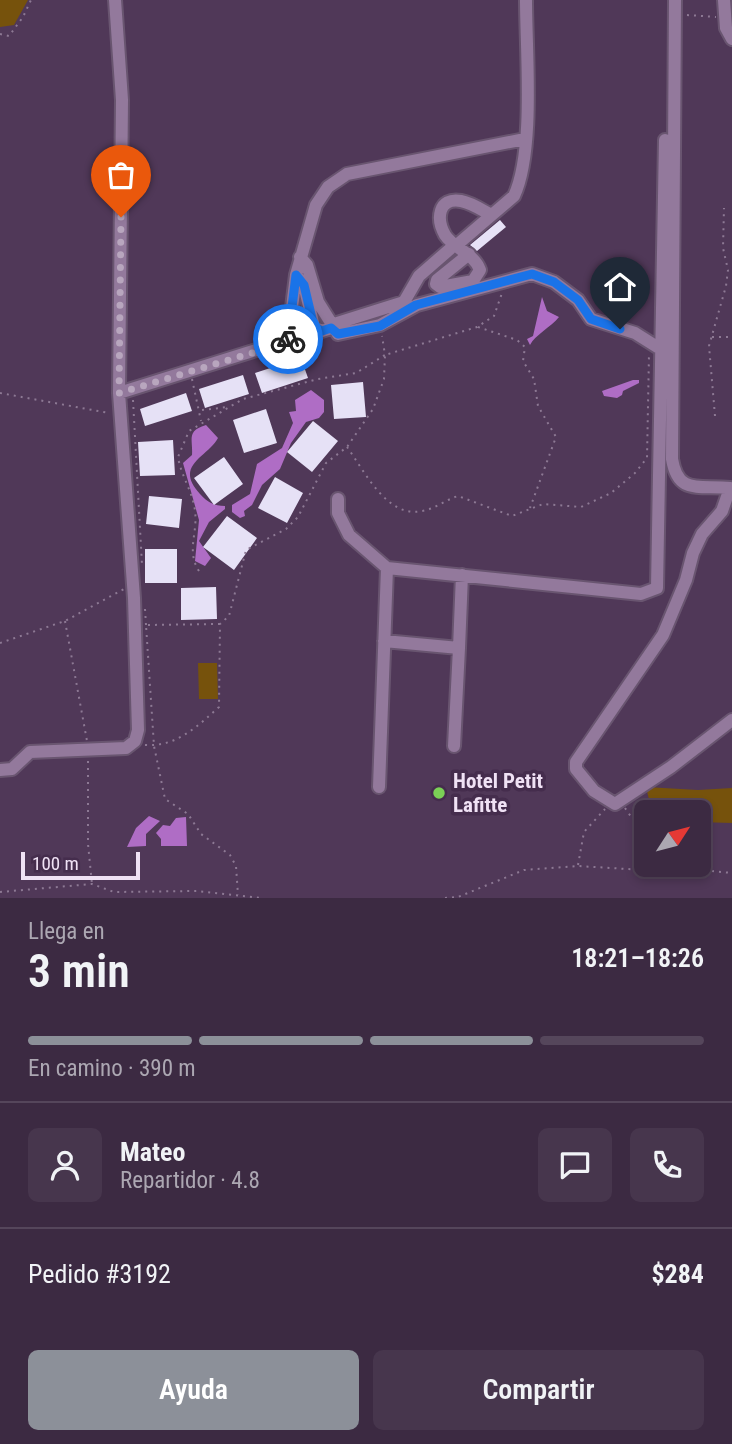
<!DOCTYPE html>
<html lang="es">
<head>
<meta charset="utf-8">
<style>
  :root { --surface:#3c2a42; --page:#47364d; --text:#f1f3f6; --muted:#aca7b2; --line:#55465b; --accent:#8c9099 }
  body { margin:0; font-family:"Roboto Condensed",sans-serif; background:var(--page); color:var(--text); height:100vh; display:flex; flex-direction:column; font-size:26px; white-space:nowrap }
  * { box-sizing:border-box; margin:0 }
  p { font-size:23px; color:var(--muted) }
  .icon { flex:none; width:38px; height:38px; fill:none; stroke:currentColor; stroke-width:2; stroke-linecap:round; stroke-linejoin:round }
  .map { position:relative; height:898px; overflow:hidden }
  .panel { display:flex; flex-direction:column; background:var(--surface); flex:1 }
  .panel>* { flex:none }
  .needle { width:46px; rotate:54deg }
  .tools { position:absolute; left:634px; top:800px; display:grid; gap:14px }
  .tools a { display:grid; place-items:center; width:77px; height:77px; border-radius:10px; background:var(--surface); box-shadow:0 4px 10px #0003,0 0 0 2px var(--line); font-size:35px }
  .scale { position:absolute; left:21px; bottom:18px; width:119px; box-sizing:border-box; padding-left:7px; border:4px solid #f0e2f5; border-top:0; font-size:19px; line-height:24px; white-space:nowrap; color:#f0e2f5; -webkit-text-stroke:5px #452d4d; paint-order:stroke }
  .pin { position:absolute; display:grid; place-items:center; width:60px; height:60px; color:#fff; margin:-72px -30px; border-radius:50% 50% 50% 0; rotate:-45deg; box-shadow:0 0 7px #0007 }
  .pin .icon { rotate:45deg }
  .courier { position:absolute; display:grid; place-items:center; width:70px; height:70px; margin:-35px; border:5px solid #1a73e8; border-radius:50%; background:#fff; color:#222; box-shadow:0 2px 9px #0007 }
  .overview em { font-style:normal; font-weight:600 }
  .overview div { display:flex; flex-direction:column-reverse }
  .overview { display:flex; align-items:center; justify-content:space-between; height:119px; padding:0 28px }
  h1 { font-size:46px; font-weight:600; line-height:52px }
  .bar { display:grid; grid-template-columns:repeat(4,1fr); gap:10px 7px; align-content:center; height:84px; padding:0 28px }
  .bar i { height:9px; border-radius:5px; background:var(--line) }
  .bar .on { background:var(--accent) }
  .bar p { grid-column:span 4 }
  .line { display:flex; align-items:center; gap:18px; padding:0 28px; border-top:2px solid var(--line) }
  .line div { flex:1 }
  .round { display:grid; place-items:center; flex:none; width:74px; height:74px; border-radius:10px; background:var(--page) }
  .cta { display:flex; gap:14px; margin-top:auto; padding:14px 28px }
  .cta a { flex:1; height:80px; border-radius:10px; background:var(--accent); color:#fff; font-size:28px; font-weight:600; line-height:80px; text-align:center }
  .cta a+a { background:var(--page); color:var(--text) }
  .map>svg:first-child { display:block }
  .green { fill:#76520c }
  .water { fill:#af6dc5 }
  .building { fill:#e6e1f6 }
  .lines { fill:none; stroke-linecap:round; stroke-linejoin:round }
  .minor-casing { stroke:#695570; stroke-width:16 }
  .path { stroke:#8d7994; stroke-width:2; stroke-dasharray:2 5; stroke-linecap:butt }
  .minor { stroke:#93799c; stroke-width:12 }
  .done { stroke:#b8a6be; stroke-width:7; stroke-dasharray:0 12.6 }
  .route { stroke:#1a73e8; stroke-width:9 }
  .poi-dot { fill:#7bd156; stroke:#452d4d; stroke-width:2.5 }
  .labels { text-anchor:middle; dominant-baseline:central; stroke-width:7; stroke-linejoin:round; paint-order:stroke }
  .poi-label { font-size:21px; font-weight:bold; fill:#f0e2f5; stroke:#452d4d; text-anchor:start }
</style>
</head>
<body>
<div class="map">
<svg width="732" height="898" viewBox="0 0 732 898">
  <rect width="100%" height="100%" fill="#503858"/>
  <path class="green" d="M 0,0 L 28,0 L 14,25 L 0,27 Z
    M 198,663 L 217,663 L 218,699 L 199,699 Z
    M 646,787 L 698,790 L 732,788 L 732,823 L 698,822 L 698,812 L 652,812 Z"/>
  <path class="water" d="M 542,297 L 547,311 L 559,317 C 551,327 535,335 530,345 L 527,339 L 533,336 Z
    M 633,380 L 639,380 L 639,383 L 623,391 L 622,395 L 617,398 L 604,396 L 602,391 Z
    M 311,390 L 324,400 L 324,412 L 319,418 L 306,422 L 291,443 L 280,469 L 262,485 L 252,505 L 244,511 L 245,516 L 240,518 L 232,512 L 232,505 L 250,494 L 257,464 L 282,448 L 293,423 L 289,412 L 296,411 L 295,400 Z
    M 206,425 L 218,438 C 208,457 173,465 200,494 C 207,502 214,506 225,506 L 225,509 L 209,522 L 199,541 L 211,558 L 205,566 L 195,561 L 199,520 L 183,463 L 192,455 C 193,439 186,431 206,425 Z
    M 149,816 L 160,821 L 146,834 L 146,846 L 127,847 L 136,828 Z
    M 186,817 L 187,846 L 161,846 L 161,839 L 156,833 L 163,825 L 170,826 L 176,818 Z"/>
  <path class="building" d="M 500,220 L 506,227 L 477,251 L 470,245 Z
    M 301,358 L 308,378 L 262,393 L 255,373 Z
    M 243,375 L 249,394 L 205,408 L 199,389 Z
    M 363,382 L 366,417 L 334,419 L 331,385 Z
    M 186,393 L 192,411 L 145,426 L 140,409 Z
    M 266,409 L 277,443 L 244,453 L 233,420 Z
    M 313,421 L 338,441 L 312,472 L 287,452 Z
    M 173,440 L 175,475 L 140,476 L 138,442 Z
    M 224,457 L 243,484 L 214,505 L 194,478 Z
    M 275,477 L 303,493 L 287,523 L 258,508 Z
    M 149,496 L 182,499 L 179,528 L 146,524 Z
    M 227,516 L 257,538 L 234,570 L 203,547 Z
    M 145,549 L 177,549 L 177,583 L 145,583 Z
    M 216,587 L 217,619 L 181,620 L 181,588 Z"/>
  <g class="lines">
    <defs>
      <path id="minor" d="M 675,0 C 675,153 674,306 672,459 C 678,495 698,485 730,488 L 722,511 L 702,534 L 693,553 L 686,580 L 663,635 L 576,762 L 576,769 L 594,791 L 615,804 L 671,767 L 732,720
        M 724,0 L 726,28 L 732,39
        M 458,244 L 514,196 C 535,151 526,52 526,0
        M 469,254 L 437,280 L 436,284 L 440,287 L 473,281 L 480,270 C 474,253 454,249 445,235 C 436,219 438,197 461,201 C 472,203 482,210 491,215
        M 300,257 L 307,265 L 318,302 L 338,334 L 380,325 L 417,305 L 532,274 L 554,282 L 578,300 L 591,319 L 635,333 L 662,350
        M 296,275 L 304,285 L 314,327 L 322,331 L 331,328
        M 331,325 L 404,302 L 419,276 L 450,249
        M 119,393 L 288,340 L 296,275 L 316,205 L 328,187 L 347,174 L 525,139
        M 338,499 L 338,513 L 349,535 L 387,568 L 641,594 L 657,588 L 665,140
        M 384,641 L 459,648 L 462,575
        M 454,746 L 459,648
        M 0,770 L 12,769 L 30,752 L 126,748 L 135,741 L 138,730 L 134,598 L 119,393 L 122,100 L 115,0
        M 379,787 L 387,568"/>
    </defs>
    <use href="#minor" class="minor-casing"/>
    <path class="path" d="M 687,15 L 716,17
      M 0,34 L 9,36 L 23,17 L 31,0
      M 478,327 L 517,340 L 525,347 L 523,361 L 534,379 L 538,406 L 556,437 L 530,508
      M 712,337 L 732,337
      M 297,347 L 322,341
      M 192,379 L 201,421
      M 0,393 L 109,413
      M 133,400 L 142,565
      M 202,410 L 228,407
      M 715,416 L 709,346 L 726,286 L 728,270 L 723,248 L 724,208
      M 347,447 C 364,470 387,519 422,511 C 435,509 445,500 458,496 L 512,516 L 543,504 L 581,507 L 611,493 L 635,473 L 647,458 L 649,354
      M 199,571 C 186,551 198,533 195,511 C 193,492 181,476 178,457 L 189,431 L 243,399 L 318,379 L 356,373 L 385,355 L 382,336
      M 145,609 L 146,625
      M 65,621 L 87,741
      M 220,624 L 146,625 L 154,746 L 165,799 L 188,814 L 201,834 L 230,855 L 236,866 L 238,895
      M 0,643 L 65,621 L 124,589
      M 145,745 C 176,747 197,727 219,707 L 220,624 L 229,616 L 246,550 L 286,529 L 298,517 L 326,463 L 347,447 L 373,409 L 384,379 L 385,355 L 477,327 L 494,316 L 502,293
      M 88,761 L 88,844 L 92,884
      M 625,808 L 636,824 L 646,828
      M 578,865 L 584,832 L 605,809
      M 0,892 L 92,884 L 114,892 L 197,891 L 262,898
      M 445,898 L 458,897 L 524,870 L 578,866 L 644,870 L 671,867 L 732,873"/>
    <use href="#minor" class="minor"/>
  </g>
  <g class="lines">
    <path class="done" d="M 121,217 L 119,393 L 282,344 L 288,339"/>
    <path class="route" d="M 288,339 L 296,275 L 304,285 L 314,327 L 322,331 L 331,328 L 338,334 L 380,326 L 416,305 L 532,274 L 554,282 L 578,300 L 591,319 L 620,329"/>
  </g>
  <circle class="poi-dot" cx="439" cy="793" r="7"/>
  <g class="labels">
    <g class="poi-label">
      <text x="453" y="781">Hotel Petit<tspan x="453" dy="24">Lafitte</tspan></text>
    </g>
  </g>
</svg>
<div class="tools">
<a><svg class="needle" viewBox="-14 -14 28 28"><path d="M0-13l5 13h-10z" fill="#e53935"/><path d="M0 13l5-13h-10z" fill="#aca7b2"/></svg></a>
</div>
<div class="scale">100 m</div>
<div class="pin" style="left:121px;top:217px;background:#ea580c"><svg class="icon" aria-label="bag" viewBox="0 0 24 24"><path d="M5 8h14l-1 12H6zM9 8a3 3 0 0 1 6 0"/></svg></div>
<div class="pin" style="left:620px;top:329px;background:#1f2937"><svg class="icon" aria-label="home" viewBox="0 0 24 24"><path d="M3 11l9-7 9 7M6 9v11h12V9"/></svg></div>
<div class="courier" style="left:288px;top:339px"><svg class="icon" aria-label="bike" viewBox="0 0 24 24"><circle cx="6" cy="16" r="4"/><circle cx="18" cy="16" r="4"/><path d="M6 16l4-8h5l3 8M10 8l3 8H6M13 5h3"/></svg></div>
</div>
<section class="panel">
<div class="overview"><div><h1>3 min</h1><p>Llega en</p></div><em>18:21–18:26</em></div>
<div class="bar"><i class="on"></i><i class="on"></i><i class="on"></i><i></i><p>En camino · 390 m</p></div>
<div class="line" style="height:126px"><a class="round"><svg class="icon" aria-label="person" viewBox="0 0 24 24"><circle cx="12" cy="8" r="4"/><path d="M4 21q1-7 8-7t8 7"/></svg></a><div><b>Mateo</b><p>Repartidor · 4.8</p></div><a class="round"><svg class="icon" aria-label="chat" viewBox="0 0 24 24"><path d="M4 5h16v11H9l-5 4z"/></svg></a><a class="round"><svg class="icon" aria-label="phone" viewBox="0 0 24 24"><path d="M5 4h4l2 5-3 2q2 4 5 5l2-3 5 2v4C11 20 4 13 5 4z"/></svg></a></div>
<div class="line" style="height:91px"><div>Pedido #3192</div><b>$284</b></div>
<div class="cta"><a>Ayuda</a><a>Compartir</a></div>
</section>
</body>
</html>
